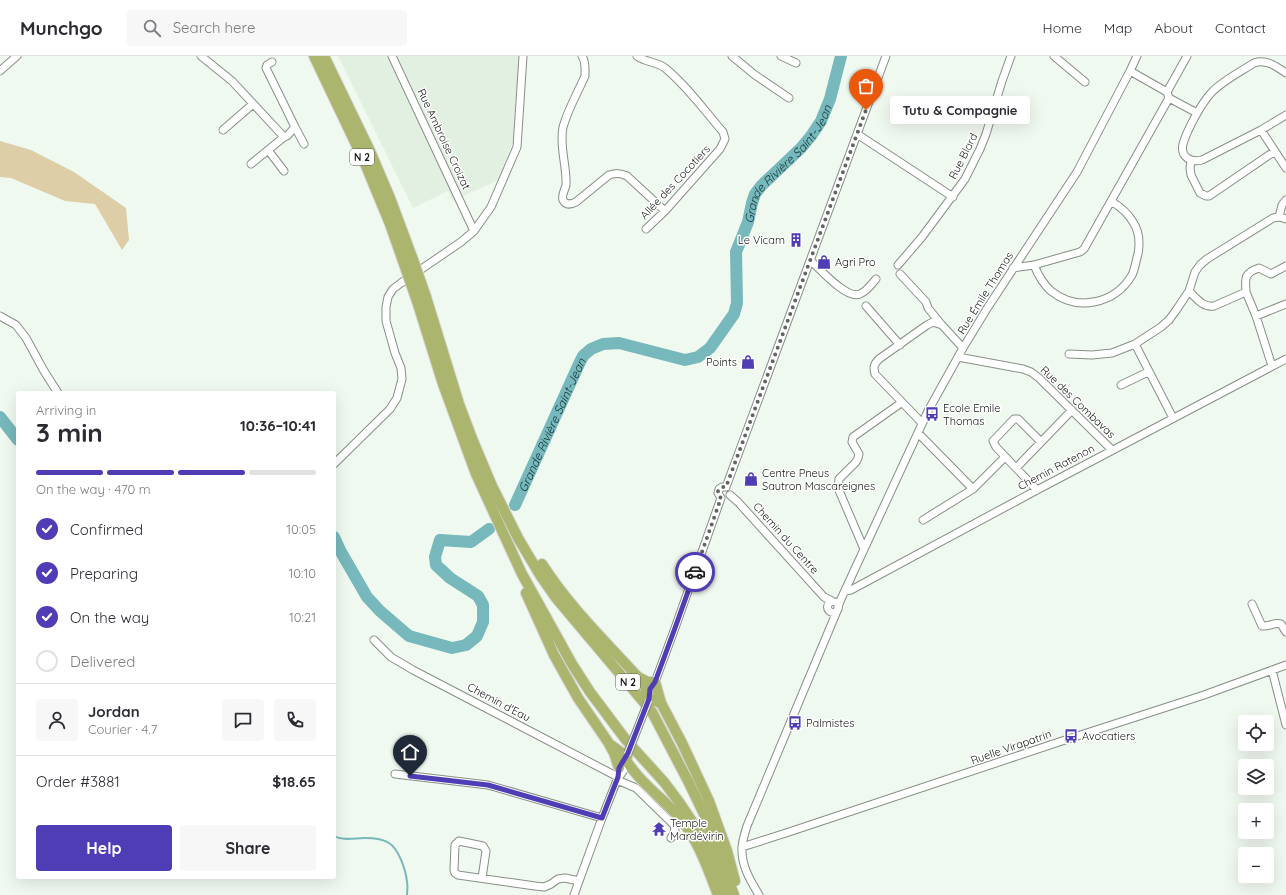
<!DOCTYPE html>
<html lang="en">
<head>
<meta charset="utf-8">
<style>
  :root { --surface:#fff; --page:#f7f7f7; --text:#2b2b33; --muted:#7c7c81; --line:#e1e1e2; --accent:#4f3db5 }
  body { margin:0; font-family:Quicksand,sans-serif; background:var(--page); color:var(--text); height:100vh; display:flex; flex-direction:column; font-size:15px; white-space:nowrap }
  * { box-sizing:border-box; margin:0 }
  p { font-size:13px; color:var(--muted) }
  .icon { flex:none; width:22px; height:22px; fill:none; stroke:currentColor; stroke-width:2; stroke-linecap:round; stroke-linejoin:round }
  .map { position:relative; flex:1; overflow:hidden }
  .drawer { position:absolute; left:16px; top:335px; width:320px; height:488px; display:flex; flex-direction:column; background:var(--surface); border-radius:4px; box-shadow:0 4px 16px #0002 }
  .drawer>* { flex:none }
  .buttons { position:absolute; left:1238px; top:659px; display:grid; gap:8px }
  .buttons a { display:grid; place-items:center; width:36px; height:36px; border-radius:4px; background:var(--surface); box-shadow:0 4px 16px #0002; font-size:20px }
  .pin { position:absolute; display:grid; place-items:center; width:34px; height:34px; color:#fff; margin:-41px -17px; border-radius:50% 50% 50% 0; rotate:-45deg; box-shadow:0 0 4px #0007 }
  .pin .icon { rotate:45deg }
  .courier { position:absolute; display:grid; place-items:center; width:40px; height:40px; margin:-20px; border:3px solid #4f3db5; border-radius:50%; background:#fff; color:#222; box-shadow:0 1px 5px #0007 }
  .bubble { position:absolute; height:28px; border-radius:4px; background:var(--surface); box-shadow:0 4px 16px #0002; font-size:13px; font-weight:700; line-height:28px; text-align:center }
  .headline em { font-style:normal; font-weight:700 }
  .headline div { display:flex; flex-direction:column-reverse }
  .headline { display:flex; align-items:center; justify-content:space-between; height:68px; padding:0 20px }
  h1 { font-size:26px; font-weight:700; line-height:30px }
  .bar { display:grid; grid-template-columns:repeat(4,1fr); gap:6px 4px; align-content:center; height:48px; padding:0 20px }
  .bar i { height:5px; border-radius:3px; background:var(--line) }
  .bar .on { background:var(--accent) }
  .bar p { grid-column:span 4 }
  .line { display:flex; align-items:center; gap:10px; padding:0 20px; border-top:1px solid var(--line) }
  .line div { flex:1 }
  .round { display:grid; place-items:center; flex:none; width:42px; height:42px; border-radius:4px; background:var(--page) }
  ol { padding:0 20px; list-style:none }
  li { display:flex; align-items:center; gap:12px; height:44px }
  li p { margin-inline-start:auto }
  li .icon { padding:4px; border-radius:50%; background:var(--accent); color:#fff; stroke-width:4 }
  li:last-child { color:var(--muted) }
  li i { width:22px; height:22px; border:2px solid var(--line); border-radius:50% }
  .primary-button { display:flex; gap:8px; margin-top:auto; padding:8px 20px }
  .primary-button a { flex:1; height:46px; border-radius:4px; background:var(--accent); color:#fff; font-size:16px; font-weight:700; line-height:46px; text-align:center }
  .primary-button a+a { background:var(--page); color:var(--text) }
  header { display:flex; align-items:center; gap:24px; box-sizing:border-box; height:56px; padding:0 20px; background:var(--surface); border-bottom:1px solid var(--line) }
  header strong { font-size:19px }
  nav { display:flex; gap:22px; margin-inline-start:auto; font-size:14px }
  .search { width:280px; height:36px; background:var(--page); display:flex; align-items:center; gap:10px; box-sizing:border-box; padding:0 14px; border-radius:4px; color:var(--muted); font-size:15px }
  .map>svg:first-child { display:block }
  .built { fill:#e1f0e0 }
  .green { fill:#decea8 }
  .lines { fill:none; stroke-linecap:round; stroke-linejoin:round }
  .stream { stroke:#76b8bb; stroke-width:2 }
  .river { stroke:#76b8bb; stroke-width:12 }
  .minor-casing { stroke:#878f86; stroke-width:9 }
  .highway-casing { stroke:#d5d5d5; stroke-width:12 }
  .minor { stroke:#fff; stroke-width:7 }
  .highway { stroke:#abb56e; stroke-width:10 }
  .minor-bridge-casing { stroke:#878f86; stroke-width:9; stroke-linecap:butt }
  .highway-bridge-casing { stroke:#d5d5d5; stroke-width:12; stroke-linecap:butt }
  .minor-bridge { stroke:#fff; stroke-width:7 }
  .highway-bridge { stroke:#abb56e; stroke-width:10 }
  .done { stroke:#616661; stroke-width:4; stroke-dasharray:0 7.2 }
  .route { stroke:#4f3db5; stroke-width:5 }
  .labels { text-anchor:middle; dominant-baseline:central; stroke-width:3; stroke-linejoin:round; paint-order:stroke }
  .shield { fill:#fff; stroke:#5a5d5a; stroke-width:1 }
  .shield-label { font-size:10px; font-weight:bold; fill:#141714 }
  .street-label { font-size:11px; fill:#141714; stroke:#fff }
  .poi-label { font-size:11px; fill:#141714; stroke:#fff; text-anchor:start }
  .water-label { font-size:12px; font-style:italic; fill:#163739; stroke:#fff }
</style>
</head>
<body>
<header>
<strong>Munchgo</strong>
<div class="search"><svg class="icon" aria-label="search" viewBox="0 0 24 24"><circle cx="10" cy="10" r="6"/><path d="M15 15l6 6"/></svg>Search here</div>
<nav><a>Home</a><a>Map</a><a>About</a><a>Contact</a></nav>
</header>
<div class="map">
<svg width="1286" height="839" viewBox="0 0 1286 839">
  <rect width="100%" height="100%" fill="#f0f9ef"/>
  <path class="built" d="M 338,0 L 520,0 L 515,52 L 513,85 L 498,124 L 453,145 L 448,135 L 413,152 Z"/>
  <path class="green" d="M 0,85 L 31,94 L 74,116 L 126,152 L 129,184 L 122,194 L 95,148 L 65,145 L 11,122 L 0,121 Z"/>
  <g class="lines">
    <path class="stream" d="M 334,780 C 343,785 355,782 365,782 C 373,782 383,783 389,787 C 399,793 406,815 407,826 C 408,830 407,835 407,839"/>
    <g class="river">
      <path d="M 0,361 L 18,384"/>
      <path id="s1" d="M 515,449 L 579,308 L 583,300 L 591,293 L 603,288 L 619,287 L 685,304 L 698,301 L 710,292 L 734,258 L 737,247 L 736,196 L 748,166 L 752,147 L 755,138 L 761,130 L 801,92 L 811,80 L 821,65 L 830,43 L 841,0"/>
      <path d="M 334,481 L 341,496 L 367,541 L 380,555 L 409,580 L 452,592 L 466,589 L 477,580 L 483,566 L 483,549 L 478,540 L 450,522 L 436,509 L 435,501 L 440,484 L 471,486 L 489,473"/>
    </g>
    <defs>
      <path id="minor" d="M 201,0 L 232,25 L 284,81 L 287,80 L 295,71 L 266,12 L 267,9 L 272,6
        M 392,0 L 474,175
        M 582,0 C 586,6 585,13 585,20 C 578,36 568,53 563,71 C 559,90 567,110 566,129 C 565,134 561,139 563,144 C 566,150 572,148 576,146 L 609,119 C 616,117 620,117 627,120 L 665,155
        M 637,0 C 646,7 656,5 665,12 C 687,30 704,54 723,76 L 725,83 L 720,93 L 665,155 L 646,173
        M 732,0 L 755,19 L 789,42
        M 781,0 L 796,7
        M 1054,0 L 1085,26
        M 0,15 L 17,0
        M 1130,15 L 1167,36 L 1169,42 L 1197,57
        M 1286,17 C 1276,10 1266,3 1254,7 C 1240,16 1222,25 1211,37 C 1201,48 1187,74 1183,88 C 1180,101 1191,107 1202,104 L 1261,74 L 1286,59
        M 1167,36 L 1187,0
        M 295,71 L 304,88
        M 223,74 L 253,48
        M 1261,74 L 1286,112
        M 857,78 L 953,141
        M 268,94 L 284,115
        M 1191,105 L 1190,112 L 1191,119 L 1200,137 L 1206,140 L 1209,140 L 1275,95
        M 251,108 L 284,81
        M 1279,161 L 1282,149 L 1286,144
        M 811,205 C 821,214 847,244 860,238 C 866,236 872,228 876,223
        M 898,209 L 922,181 L 965,123 L 980,93 L 986,78 L 1002,25 L 1011,0
        M 1034,209 C 1038,219 1043,228 1051,235 C 1077,256 1115,248 1132,219 C 1135,213 1136,204 1138,198 C 1140,187 1139,175 1133,166 C 1128,157 1119,150 1111,145
        M 1013,212 L 1034,209 L 1080,196 L 1084,193 L 1169,42
        M 900,218 L 926,246 L 928,252 L 941,268
        M 1189,235 C 1196,242 1203,252 1214,250 L 1246,236 C 1245,222 1244,217 1259,212 L 1271,218 L 1286,210
        M 1246,236 L 1256,260 L 1272,310
        M 866,250 L 900,289
        M 0,260 L 16,269 L 26,282 L 44,315 L 58,337
        M 1256,260 L 1286,248
        M 1135,288 L 1173,362
        M 1069,298 L 1092,299 L 1112,297 L 1135,288 L 1161,271 L 1169,264 L 1177,253 L 1189,235 L 1195,216 L 1200,209 L 1207,203 L 1273,162 L 1279,161 L 1286,163
        M 958,301 L 1023,313 L 1031,316 L 1039,322 L 1112,394
        M 1121,329 L 1148,316
        M 922,367 L 875,318 C 873,311 874,308 879,303 L 927,269 L 933,266 L 942,269 L 963,292
        M 918,377 L 973,433
        M 334,408 L 390,353 L 397,342 L 402,323 L 401,312 L 395,297 L 386,265 L 386,251 L 388,241 L 393,233 L 401,227 L 461,186 L 474,175 L 491,151 L 517,91 L 523,0
        M 1016,412 L 1072,354
        M 726,431 L 886,0
        M 1037,434 L 996,391 L 993,385 L 1014,363 L 1018,363 L 1041,386
        M 730,439 L 738,446 L 824,541 L 832,545
        M 721,442 L 718,437 L 719,433 L 722,431 L 726,431
        M 923,464 L 973,433 L 1005,401
        M 864,493 L 838,432 L 839,423 L 856,406 L 858,402 L 859,398 L 852,386 L 853,381 L 901,347
        M 845,535 L 851,534 L 1037,434 L 1286,303
        M827.5 551a5.5 5.5 0 1 1 11 0a5.5 5.5 0 1 1-11 0Z
        M 1252,548 L 1262,570 C 1269,571 1274,566 1281,568 L 1286,576
        M 838,551 L 841,543 L 928,355 L 963,292 L 988,251 L 1077,116 L 1130,15 L 1137,0
        M 374,584 L 391,601 L 413,614 L 618,721
        M 1272,614 L 1286,669
        M 652,629 L 655,626 L 675,572 L 721,442
        M 395,718 L 488,729 L 602,762
        M 617,724 L 636,732 L 674,769 L 675,775 L 671,782
        M 742,791 L 789,776 L 1062,685 L 1204,639 L 1286,609
        M 482,822 L 486,795 L 483,790 L 459,785 L 455,789 L 454,814 L 455,817 L 458,819 L 535,830 L 544,831 L 551,828 L 558,823 L 565,822 L 579,825
        M 574,839 L 602,762 L 617,724 L 624,714 L 627,704
        M 759,839 C 750,824 741,809 742,792 C 742,785 745,777 747,770 L 837,555"/>
      <path id="highway" d="M 314,0 L 364,105 L 390,168 L 403,205
        M 324,0 L 370,95 L 390,142 L 412,201
        M 426,241 L 459,348 L 473,385 L 492,430 L 518,482 L 540,519 L 556,542 L 652,656 L 688,725 L 704,758 L 734,839
        M 417,245 L 443,328 L 476,418 L 522,518 L 572,608 L 590,636 L 626,684 L 664,726 L 679,746 L 702,780 L 718,818 L 725,839
        M 542,508 C 568,549 604,584 637,620 L 645,631 L 649,643 L 661,647
        M 526,537 L 554,599 L 578,642 L 608,686 L 614,697 L 619,712
        M 638,621 L 648,626 L 655,626 L 661,647 L 682,687 L 709,745 L 727,795 L 735,825
        M 611,689 L 622,697 L 628,697 L 626,704 C 640,727 663,742 680,762 C 698,784 708,813 718,839"/>
    </defs>
    <use href="#minor" class="minor-casing"/>
    <use href="#highway" class="highway-casing"/>
    <use href="#minor" class="minor"/>
    <use href="#highway" class="highway"/>
    <defs>
      <path id="minor-bridge" d="M 628,697 L 648,646"/>
      <path id="highway-bridge" d="M 412,201 L 426,241
        M 403,205 L 417,245"/>
    </defs>
    <use href="#minor-bridge" class="minor-bridge-casing"/>
    <use href="#highway-bridge" class="highway-bridge-casing"/>
    <use href="#minor-bridge" class="minor-bridge"/>
    <use href="#highway-bridge" class="highway-bridge"/>
  </g>
  <g class="lines">
    <path class="done" d="M 695,516 L 721,442 L 718,439 L 718,435 L 722,431 L 726,431 L 866,54"/>
    <path class="route" d="M 410,720 L 488,729 L 602,762 L 618,721 L 619,712 L 628,697 L 649,643 L 650,633 L 655,626 L 675,572 L 695,516"/>
  </g>
  <defs>
    <symbol id="building-bare" viewBox="-9 -9 18 18"><path d="M-4-6H4V6H1V3H-1V6H-4ZM-2.5-4.3h1.7v1.8h-1.7ZM.8-4.3h1.7v1.8H.8ZM-2.5-1h1.7V.8h-1.7ZM.8-1h1.7V.8H.8Z" fill="#4f3db5" stroke="#fff" stroke-width="2.5" paint-order="stroke"/></symbol>
    <symbol id="shop-bare" viewBox="-9 -9 18 18"><path d="M-5-2.5h2.3a2.7 3.5 0 0 1 5.4 0H5L5.5 6h-11ZM-1.5-2.5h3a1.5 2.3 0 0 0-3 0Z" fill="#4f3db5" stroke="#fff" stroke-width="2.5" paint-order="stroke"/></symbol>
    <symbol id="bus-bare" viewBox="-9 -9 18 18"><path d="M-5-6H5V4H4V6H2V4H-2V6H-4V4H-5ZM-3.5-4V0h7V-4ZM-3.5 1.2v1.5H-2V1.2ZM2 1.2v1.5H3.5V1.2Z" fill="#4f3db5" stroke="#fff" stroke-width="2.5" paint-order="stroke"/></symbol>
    <symbol id="temple-bare" viewBox="-9 -9 18 18"><path d="M0-6L5-2H3V0L6.5 2.5H4V6H1.5V3h-3V6H-4V2.5H-6.5L-3 0V-2H-5Z" fill="#4f3db5" stroke="#fff" stroke-width="2.5" paint-order="stroke"/></symbol>
  </defs>
  <g fill-rule="evenodd">
    <use href="#building-bare" x="786" y="174" width="20" height="20"/>
    <use href="#shop-bare" x="814" y="196" width="20" height="20"/>
    <use href="#shop-bare" x="738" y="296" width="20" height="20"/>
    <use href="#bus-bare" x="922" y="348" width="20" height="20"/>
    <use href="#shop-bare" x="741" y="413" width="20" height="20"/>
    <use href="#bus-bare" x="785" y="657" width="20" height="20"/>
    <use href="#bus-bare" x="1061" y="670" width="20" height="20"/>
    <use href="#temple-bare" x="649" y="763" width="20" height="20"/>
  </g>
  <g class="labels">
    <g class="shield">
      <rect x="350" y="93" width="24" height="16" rx="3"/>
      <rect x="616" y="618" width="24" height="16" rx="3"/>
    </g>
    <g class="shield-label">
      <text x="362" y="101">N 2</text>
      <text x="628" y="626">N 2</text>
    </g>
    <g class="street-label">
      <text transform="translate(444 83) rotate(65)">Rue Ambroise Croizat</text>
      <text transform="translate(963 100) rotate(-63)">Rue Blard</text>
      <text transform="translate(675 126) rotate(-47)">Allée des Cocotiers</text>
      <text transform="translate(985 237) rotate(-58)">Rue Émile Thomas</text>
      <text transform="translate(1078 346) rotate(44)">Rue des Combavas</text>
      <text transform="translate(1056 411) rotate(-28)">Chemin Ratenon</text>
      <text transform="translate(786 482) rotate(48)">Chemin du Centre</text>
      <text transform="translate(499 646) rotate(28)">Chemin d'Eau</text>
      <text transform="translate(1011 691) rotate(-19)">Ruelle Virapatrin</text>
    </g>
    <g class="poi-label">
      <text x="785" y="184" text-anchor="end">Le Vicam</text>
      <text x="835" y="206">Agri Pro</text>
      <text x="737" y="306" text-anchor="end">Points</text>
      <text x="943" y="352">Ecole Emile<tspan x="943" dy="13">Thomas</tspan></text>
      <text x="762" y="417">Centre Pneus<tspan x="762" dy="13">Sautron Mascareignes</tspan></text>
      <text x="806" y="667">Palmistes</text>
      <text x="1082" y="680">Avocatiers</text>
      <text x="670" y="767">Temple<tspan x="670" dy="13">Mardévirin</tspan></text>
    </g>
    <g class="water-label">
      <text stroke="none"><textPath href="#s1" startOffset="508">Grande Rivière Saint-Jean</textPath></text>
      <text stroke="none"><textPath href="#s1" startOffset="88">Grande Rivière Saint-Jean</textPath></text>
    </g>
  </g>
</svg>
<div class="buttons">
<a><svg class="icon" aria-label="locate" viewBox="0 0 24 24"><circle cx="12" cy="12" r="6"/><path d="M12 2v4M12 18v4M2 12h4M18 12h4"/></svg></a>
<a><svg class="icon" aria-label="layers" viewBox="0 0 24 24"><path d="M12 4l9 5-9 5-9-5zM3 14l9 5 9-5"/></svg></a>
<a>+</a>
<a>−</a>
</div>
<div class="pin" style="left:866px;top:54px;background:#ea580c"><svg class="icon" aria-label="bag" viewBox="0 0 24 24"><path d="M5 8h14l-1 12H6zM9 8a3 3 0 0 1 6 0"/></svg></div>
<div class="pin" style="left:410px;top:720px;background:#1f2937"><svg class="icon" aria-label="home" viewBox="0 0 24 24"><path d="M3 11l9-7 9 7M6 9v11h12V9"/></svg></div>
<div class="courier" style="left:695px;top:516px"><svg class="icon" aria-label="car" viewBox="0 0 24 24"><path d="M5 17H2v-5l4-1 3-4h7l3 4 3 1v5h-3M9 17h6M6 11h13"/><circle cx="7" cy="17" r="2"/><circle cx="17" cy="17" r="2"/></svg></div>
<div class="bubble" style="left:890px;top:40px;width:140px">Tutu &amp; Compagnie</div>
<section class="drawer">
<div class="headline"><div><h1>3 min</h1><p>Arriving in</p></div><em>10:36–10:41</em></div>
<div class="bar"><i class="on"></i><i class="on"></i><i class="on"></i><i></i><p>On the way · 470 m</p></div>
<ol>
<li><svg class="icon" aria-label="check" viewBox="0 0 24 24"><path d="M5 12l5 5 9-10"/></svg>Confirmed<p>10:05</p></li>
<li><svg class="icon" aria-label="check" viewBox="0 0 24 24"><path d="M5 12l5 5 9-10"/></svg>Preparing<p>10:10</p></li>
<li><svg class="icon" aria-label="check" viewBox="0 0 24 24"><path d="M5 12l5 5 9-10"/></svg>On the way<p>10:21</p></li>
<li><i></i>Delivered</li>
</ol>
<div class="line" style="height:72px"><a class="round"><svg class="icon" aria-label="person" viewBox="0 0 24 24"><circle cx="12" cy="8" r="4"/><path d="M4 21q1-7 8-7t8 7"/></svg></a><div><b>Jordan</b><p>Courier · 4.7</p></div><a class="round"><svg class="icon" aria-label="chat" viewBox="0 0 24 24"><path d="M4 5h16v11H9l-5 4z"/></svg></a><a class="round"><svg class="icon" aria-label="phone" viewBox="0 0 24 24"><path d="M5 4h4l2 5-3 2q2 4 5 5l2-3 5 2v4C11 20 4 13 5 4z"/></svg></a></div>
<div class="line" style="height:52px"><div>Order #3881</div><b>$18.65</b></div>
<div class="primary-button"><a>Help</a><a>Share</a></div>
</section>
</div>
</body>
</html>
